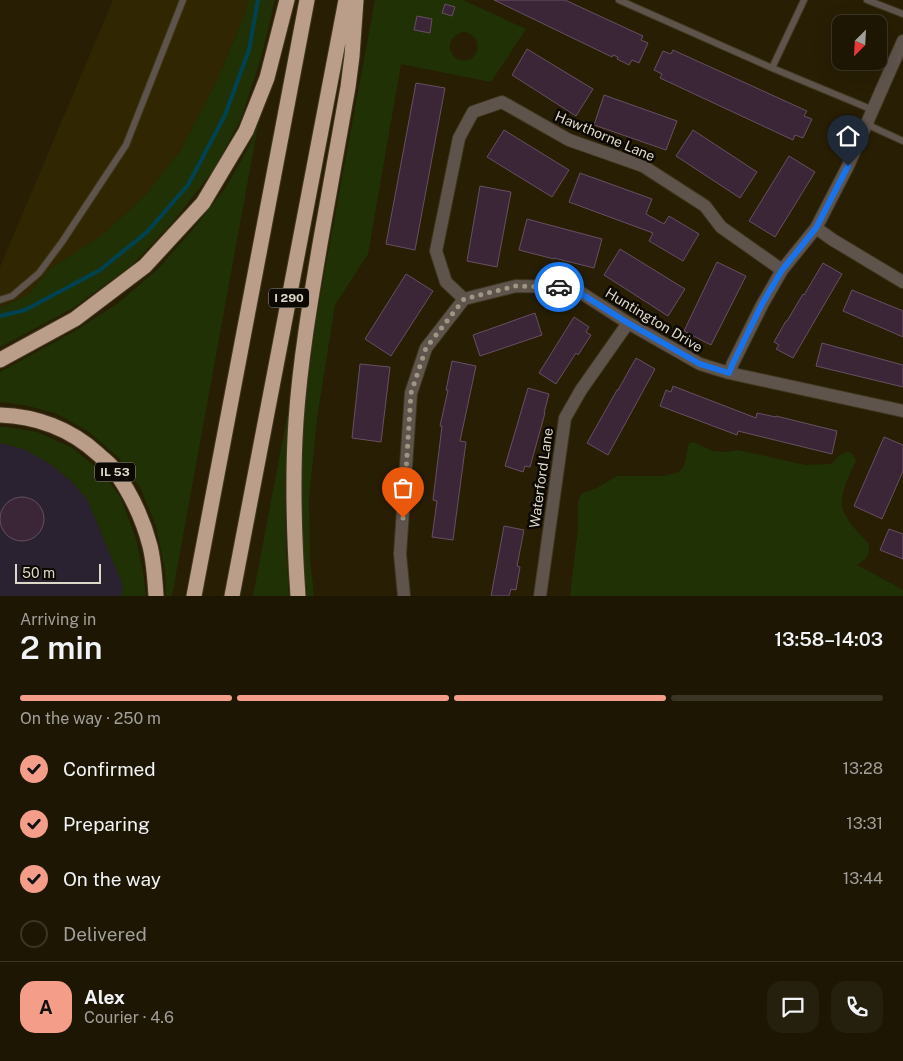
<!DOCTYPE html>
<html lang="en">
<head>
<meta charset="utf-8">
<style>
  :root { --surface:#1d1603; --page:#251f0d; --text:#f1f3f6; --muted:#a09f9a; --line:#3b3525; --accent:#f49e8a }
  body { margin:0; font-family:"Public Sans",sans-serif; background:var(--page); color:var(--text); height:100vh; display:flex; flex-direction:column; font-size:19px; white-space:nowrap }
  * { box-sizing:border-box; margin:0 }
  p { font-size:16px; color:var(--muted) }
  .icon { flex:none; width:28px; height:28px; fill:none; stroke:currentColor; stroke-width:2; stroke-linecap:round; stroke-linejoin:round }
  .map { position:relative; height:596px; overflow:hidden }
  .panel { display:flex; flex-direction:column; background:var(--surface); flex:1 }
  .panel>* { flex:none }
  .needle { width:32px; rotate:204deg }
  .fabs { position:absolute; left:832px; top:15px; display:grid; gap:10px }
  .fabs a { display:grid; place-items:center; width:55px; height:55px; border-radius:10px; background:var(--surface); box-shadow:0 5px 20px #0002,0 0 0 1px var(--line); font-size:25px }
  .scale { position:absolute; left:15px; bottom:12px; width:86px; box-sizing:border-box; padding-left:5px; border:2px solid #ded8c8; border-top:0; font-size:14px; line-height:18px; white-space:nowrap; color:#ded8c8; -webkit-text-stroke:4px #0c0802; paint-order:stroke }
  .pin { position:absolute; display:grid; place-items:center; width:42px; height:42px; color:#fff; margin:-51px -21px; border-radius:50% 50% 50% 0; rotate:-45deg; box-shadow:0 0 5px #0007 }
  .pin .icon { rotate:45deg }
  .courier { position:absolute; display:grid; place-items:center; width:50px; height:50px; margin:-25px; border:4px solid #1a73e8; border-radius:50%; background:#fff; color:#222; box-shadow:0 1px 6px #0007 }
  .summary em { font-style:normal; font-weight:600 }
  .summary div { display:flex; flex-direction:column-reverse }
  .summary { display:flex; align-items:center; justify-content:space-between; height:85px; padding:0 20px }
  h1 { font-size:32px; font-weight:600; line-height:38px }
  .bar { display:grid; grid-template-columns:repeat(4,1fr); gap:8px 5px; align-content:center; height:60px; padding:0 20px }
  .bar i { height:6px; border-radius:4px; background:var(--line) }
  .bar .selected { background:var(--accent) }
  .bar p { grid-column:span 4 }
  .line { display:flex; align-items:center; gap:12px; padding:0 20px; border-top:1px solid var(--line) }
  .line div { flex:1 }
  .round { display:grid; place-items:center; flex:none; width:52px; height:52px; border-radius:15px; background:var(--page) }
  ol { padding:0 20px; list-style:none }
  li { display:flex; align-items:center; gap:15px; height:55px }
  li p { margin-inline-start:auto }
  li .icon { padding:5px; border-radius:50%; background:var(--accent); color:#111; stroke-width:4 }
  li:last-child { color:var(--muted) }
  li i { width:28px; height:28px; border:2px solid var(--line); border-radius:50% }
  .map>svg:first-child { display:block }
  .commercial { fill:#2b2231 }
  .built { fill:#312602 }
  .green { fill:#203205; fill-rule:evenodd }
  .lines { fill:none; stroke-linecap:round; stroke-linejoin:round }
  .stream { stroke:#004252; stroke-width:4 }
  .building { fill:#3b2637; stroke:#674f62 }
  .lane-casing { stroke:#41381f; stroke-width:8 }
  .street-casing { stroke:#41381f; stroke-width:14 }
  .highway-casing { stroke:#41381f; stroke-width:17 }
  .lane { stroke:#5f544c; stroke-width:6 }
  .street { stroke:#5f544c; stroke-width:12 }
  .highway { stroke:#ba9e8a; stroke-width:15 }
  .done { stroke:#9e9783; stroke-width:5; stroke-dasharray:0 9 }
  .route { stroke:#1a73e8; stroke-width:6 }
  .labels { text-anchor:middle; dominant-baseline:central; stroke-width:5; stroke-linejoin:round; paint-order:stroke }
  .shield { fill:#0c0802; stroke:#9f9a8d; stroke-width:1 }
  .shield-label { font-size:12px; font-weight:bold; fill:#ded8c8 }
  .street-label { font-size:14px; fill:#ded8c8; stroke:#0c0802 }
</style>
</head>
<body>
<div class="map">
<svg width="903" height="596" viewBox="0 0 903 596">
  <rect width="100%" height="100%" fill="#271e04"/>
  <path class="commercial" d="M 0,443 L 24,449 L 49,463 L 71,481 L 87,499 L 123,585 L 121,596 L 0,596 Z"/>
  <path class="built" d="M 113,0 L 248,0 L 244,17 L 218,78 L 181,150 L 147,193 L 104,234 L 50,269 L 29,294 L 0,308 L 0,267 Z"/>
  <path class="green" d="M 248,0 L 275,0 L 261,58 L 241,119 L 213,171 L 173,222 L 132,265 L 73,308 L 0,347 L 0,308 L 29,294 L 50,269 L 104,234 L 147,193 L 181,150 L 218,78 L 244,17 Z
    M 375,0 L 463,0 L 526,29 L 491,82 L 401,64 L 368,254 L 335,305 L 317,418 L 309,499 L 310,558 L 314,596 L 307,596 C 302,544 300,493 303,441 C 307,365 321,290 335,216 C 348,144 362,72 375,0 ZM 417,16 L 432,19 L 429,33 L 414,30 ZM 464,32 C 486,36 479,65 460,60 C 456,59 453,56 451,52 C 447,42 454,34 464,32 Z
    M 258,125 L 172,596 L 166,596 L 165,570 L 156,526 L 141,489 L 118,457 L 88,431 L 55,413 L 24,405 L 0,402 L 0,372 L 75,331 L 117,304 L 158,269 L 195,227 L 226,187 L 250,145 Z
    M 291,396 L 285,481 L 286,551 L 289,596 L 253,596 Z
    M 0,427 L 7,427 L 37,432 L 71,447 L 101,471 L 121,498 L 136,539 L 143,572 L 146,596 L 121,596 L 123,585 L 87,499 L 71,481 L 49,463 L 24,449 L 0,443 Z
    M 693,442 L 713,451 L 726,452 L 738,450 L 805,465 L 832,464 C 839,455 850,444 856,461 C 850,473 838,497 843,510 C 848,523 860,534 869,544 C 869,558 867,558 857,565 L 903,590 L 903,596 L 570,596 L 578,528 L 578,503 L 580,496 L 583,493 L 595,489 L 617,476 L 664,476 L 679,472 L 684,466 L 689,443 Z"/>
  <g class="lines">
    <path class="stream" d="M 0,316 L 25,310 L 100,270 L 147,232 L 188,185 L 225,115 L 249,50 L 258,0"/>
  </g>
  <path class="building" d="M 494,0 L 565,0 L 643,36 L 641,40 L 648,43 L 639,63 L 632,60 L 629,65 L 617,59 L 618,57 L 613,55 L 612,57 Z
    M 445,4 L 455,7 L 452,16 L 442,13 Z
    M 417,16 L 432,19 L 430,33 L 414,30 Z
    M 527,49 L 593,89 L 576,116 L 512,75 Z
    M 673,50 L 807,111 L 804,116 L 812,119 L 803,138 L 795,135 L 793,140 L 660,78 L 662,74 L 654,70 L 663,51 L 671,54 Z
    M 416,83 L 445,88 L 415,250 L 386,244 Z
    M 604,95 L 677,121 L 666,150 L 594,125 Z
    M 504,130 L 569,170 L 552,197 L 487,157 Z
    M 693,130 L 757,172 L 740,198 L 676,156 Z
    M 789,156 L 815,172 L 775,237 L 749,221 Z
    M 580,173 L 652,199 L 646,214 L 664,224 L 669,216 L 699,234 L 683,261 L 649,241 L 653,233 L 569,202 Z
    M 480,186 L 511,192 L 497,267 L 467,261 Z
    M 527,219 L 602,239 L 594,268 L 554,258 L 554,259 L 519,250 Z
    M 620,249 L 685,289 L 668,316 L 604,275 Z
    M 717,262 L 746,276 L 711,345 L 684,331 Z
    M 823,263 L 842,274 L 793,358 L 776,349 L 779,345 L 774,342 L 786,321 L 787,321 L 803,294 L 804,295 Z
    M 406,274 L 433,291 L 391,356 L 365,339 Z
    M 852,290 L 903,311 L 903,337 L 843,311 Z
    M 535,313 L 542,335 L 480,356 L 473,335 Z
    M 574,317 L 589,327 L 586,332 L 591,335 L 578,355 L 576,353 L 556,384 L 539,373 Z
    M 822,343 L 903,365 L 903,387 L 816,366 Z
    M 636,358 L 655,369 L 608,455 L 587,443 L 617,390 L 618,390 Z
    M 452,361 L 476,366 L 460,441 L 466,442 L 453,540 L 432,537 L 437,501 L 433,500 L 442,426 L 440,426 L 448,390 L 446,390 Z
    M 360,364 L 390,367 L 381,442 L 352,438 Z
    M 673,386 L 756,418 L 757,413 L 776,417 L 776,416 L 837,431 L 832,454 L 738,431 L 737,435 L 660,406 L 666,390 L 671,392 Z
    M 528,388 L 549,394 L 544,413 L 545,413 L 530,467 L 525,466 L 523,472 L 505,466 Z
    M 884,437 L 903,445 L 903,471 L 882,519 L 854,506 Z
    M0 519a22 22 0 1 1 44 0a22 22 0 1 1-44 0Z
    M 504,526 L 524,530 L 517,566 L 520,567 L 516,590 L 511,589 L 509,596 L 491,596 Z
    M 889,529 L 903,534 L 903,559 L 880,550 Z"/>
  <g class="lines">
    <defs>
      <path id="lane" d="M 619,0 L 772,68 L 873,110
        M 867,0 L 903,14
        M 772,68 L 804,0
        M 866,124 L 903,141
        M 0,300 L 12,296 L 39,273 L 62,242 L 126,145 L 183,0"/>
      <path id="street" d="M 816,228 L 833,240 L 903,282
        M 464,299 L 446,282 L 436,251 L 459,138 L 473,112 L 502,102 L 569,140 L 643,166 L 705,206 L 721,227 L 782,270
        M 729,373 L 733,363 L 762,305 L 782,270 L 816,228 L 848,166 L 903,41
        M 404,596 L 400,554 L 411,393 L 426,348 L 464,299 L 516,286 L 572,287 L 628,323 L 700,364 L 729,373 L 903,411
        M 540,596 L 565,418 L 581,390 L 628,323"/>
      <path id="highway" d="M 0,360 L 75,319 L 145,266 L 203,203 L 246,131 L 267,78 L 287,0
        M 0,415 C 36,416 71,429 98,454 C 102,458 108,462 112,467 C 129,490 143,519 150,546 C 154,562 155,580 156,596
        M 194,596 L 307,0
        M 232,596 L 346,0
        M 298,596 C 294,537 292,480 296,421 C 300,362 310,303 320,244 C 329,192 339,140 348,87 L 352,56 L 356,0"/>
    </defs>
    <use href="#lane" class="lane-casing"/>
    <use href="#street" class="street-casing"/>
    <use href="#highway" class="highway-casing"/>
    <use href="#lane" class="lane"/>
    <use href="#street" class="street"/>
    <use href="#highway" class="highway"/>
  </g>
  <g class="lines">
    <path class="done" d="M 403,518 L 411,393 L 426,348 L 464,299 L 516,286 L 559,287"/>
    <path class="route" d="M 559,287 L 572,288 L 628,323 L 700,364 L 729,373 L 733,363 L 762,304 L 782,270 L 816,228 L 848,166"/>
  </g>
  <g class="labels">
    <g class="shield">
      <rect x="269" y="288.5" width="40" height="19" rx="4"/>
      <rect x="95" y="462.5" width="40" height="19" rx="4"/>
    </g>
    <g class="shield-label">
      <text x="289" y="298">I 290</text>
      <text x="115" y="472">IL 53</text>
    </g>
    <g class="street-label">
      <text transform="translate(605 136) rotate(23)">Hawthorne Lane</text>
      <text transform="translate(654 320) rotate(31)">Huntington Drive</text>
      <text transform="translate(541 478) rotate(-82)">Waterford Lane</text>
    </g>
  </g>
</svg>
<div class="fabs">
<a><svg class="needle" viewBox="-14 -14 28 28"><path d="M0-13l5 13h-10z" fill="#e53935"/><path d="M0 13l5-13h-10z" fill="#a09f9a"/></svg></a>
</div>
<div class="scale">50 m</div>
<div class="pin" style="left:403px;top:518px;background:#ea580c"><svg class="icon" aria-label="bag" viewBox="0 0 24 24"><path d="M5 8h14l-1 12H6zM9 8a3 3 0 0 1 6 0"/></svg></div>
<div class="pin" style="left:848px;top:166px;background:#1f2937"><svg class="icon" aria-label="home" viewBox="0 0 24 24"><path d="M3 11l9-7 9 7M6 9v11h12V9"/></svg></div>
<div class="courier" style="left:559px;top:287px"><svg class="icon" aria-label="car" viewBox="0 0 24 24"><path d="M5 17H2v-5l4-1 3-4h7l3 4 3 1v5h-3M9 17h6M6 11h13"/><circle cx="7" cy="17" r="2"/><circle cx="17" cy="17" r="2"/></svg></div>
</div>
<section class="panel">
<div class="summary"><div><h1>2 min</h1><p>Arriving in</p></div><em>13:58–14:03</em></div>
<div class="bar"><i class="selected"></i><i class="selected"></i><i class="selected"></i><i></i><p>On the way · 250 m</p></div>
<ol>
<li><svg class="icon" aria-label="check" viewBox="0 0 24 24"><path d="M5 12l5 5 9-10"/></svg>Confirmed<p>13:28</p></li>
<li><svg class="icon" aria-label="check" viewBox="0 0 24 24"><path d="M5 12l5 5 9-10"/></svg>Preparing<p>13:31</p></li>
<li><svg class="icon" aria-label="check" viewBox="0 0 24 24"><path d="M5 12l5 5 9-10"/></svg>On the way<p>13:44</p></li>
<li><i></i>Delivered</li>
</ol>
<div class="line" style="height:90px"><b class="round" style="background:var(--accent);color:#111">A</b><div><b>Alex</b><p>Courier · 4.6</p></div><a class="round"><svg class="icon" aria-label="chat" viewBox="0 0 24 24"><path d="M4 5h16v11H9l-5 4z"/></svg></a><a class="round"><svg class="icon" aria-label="phone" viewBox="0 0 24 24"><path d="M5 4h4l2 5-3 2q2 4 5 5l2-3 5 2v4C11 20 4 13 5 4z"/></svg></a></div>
</section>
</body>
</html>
